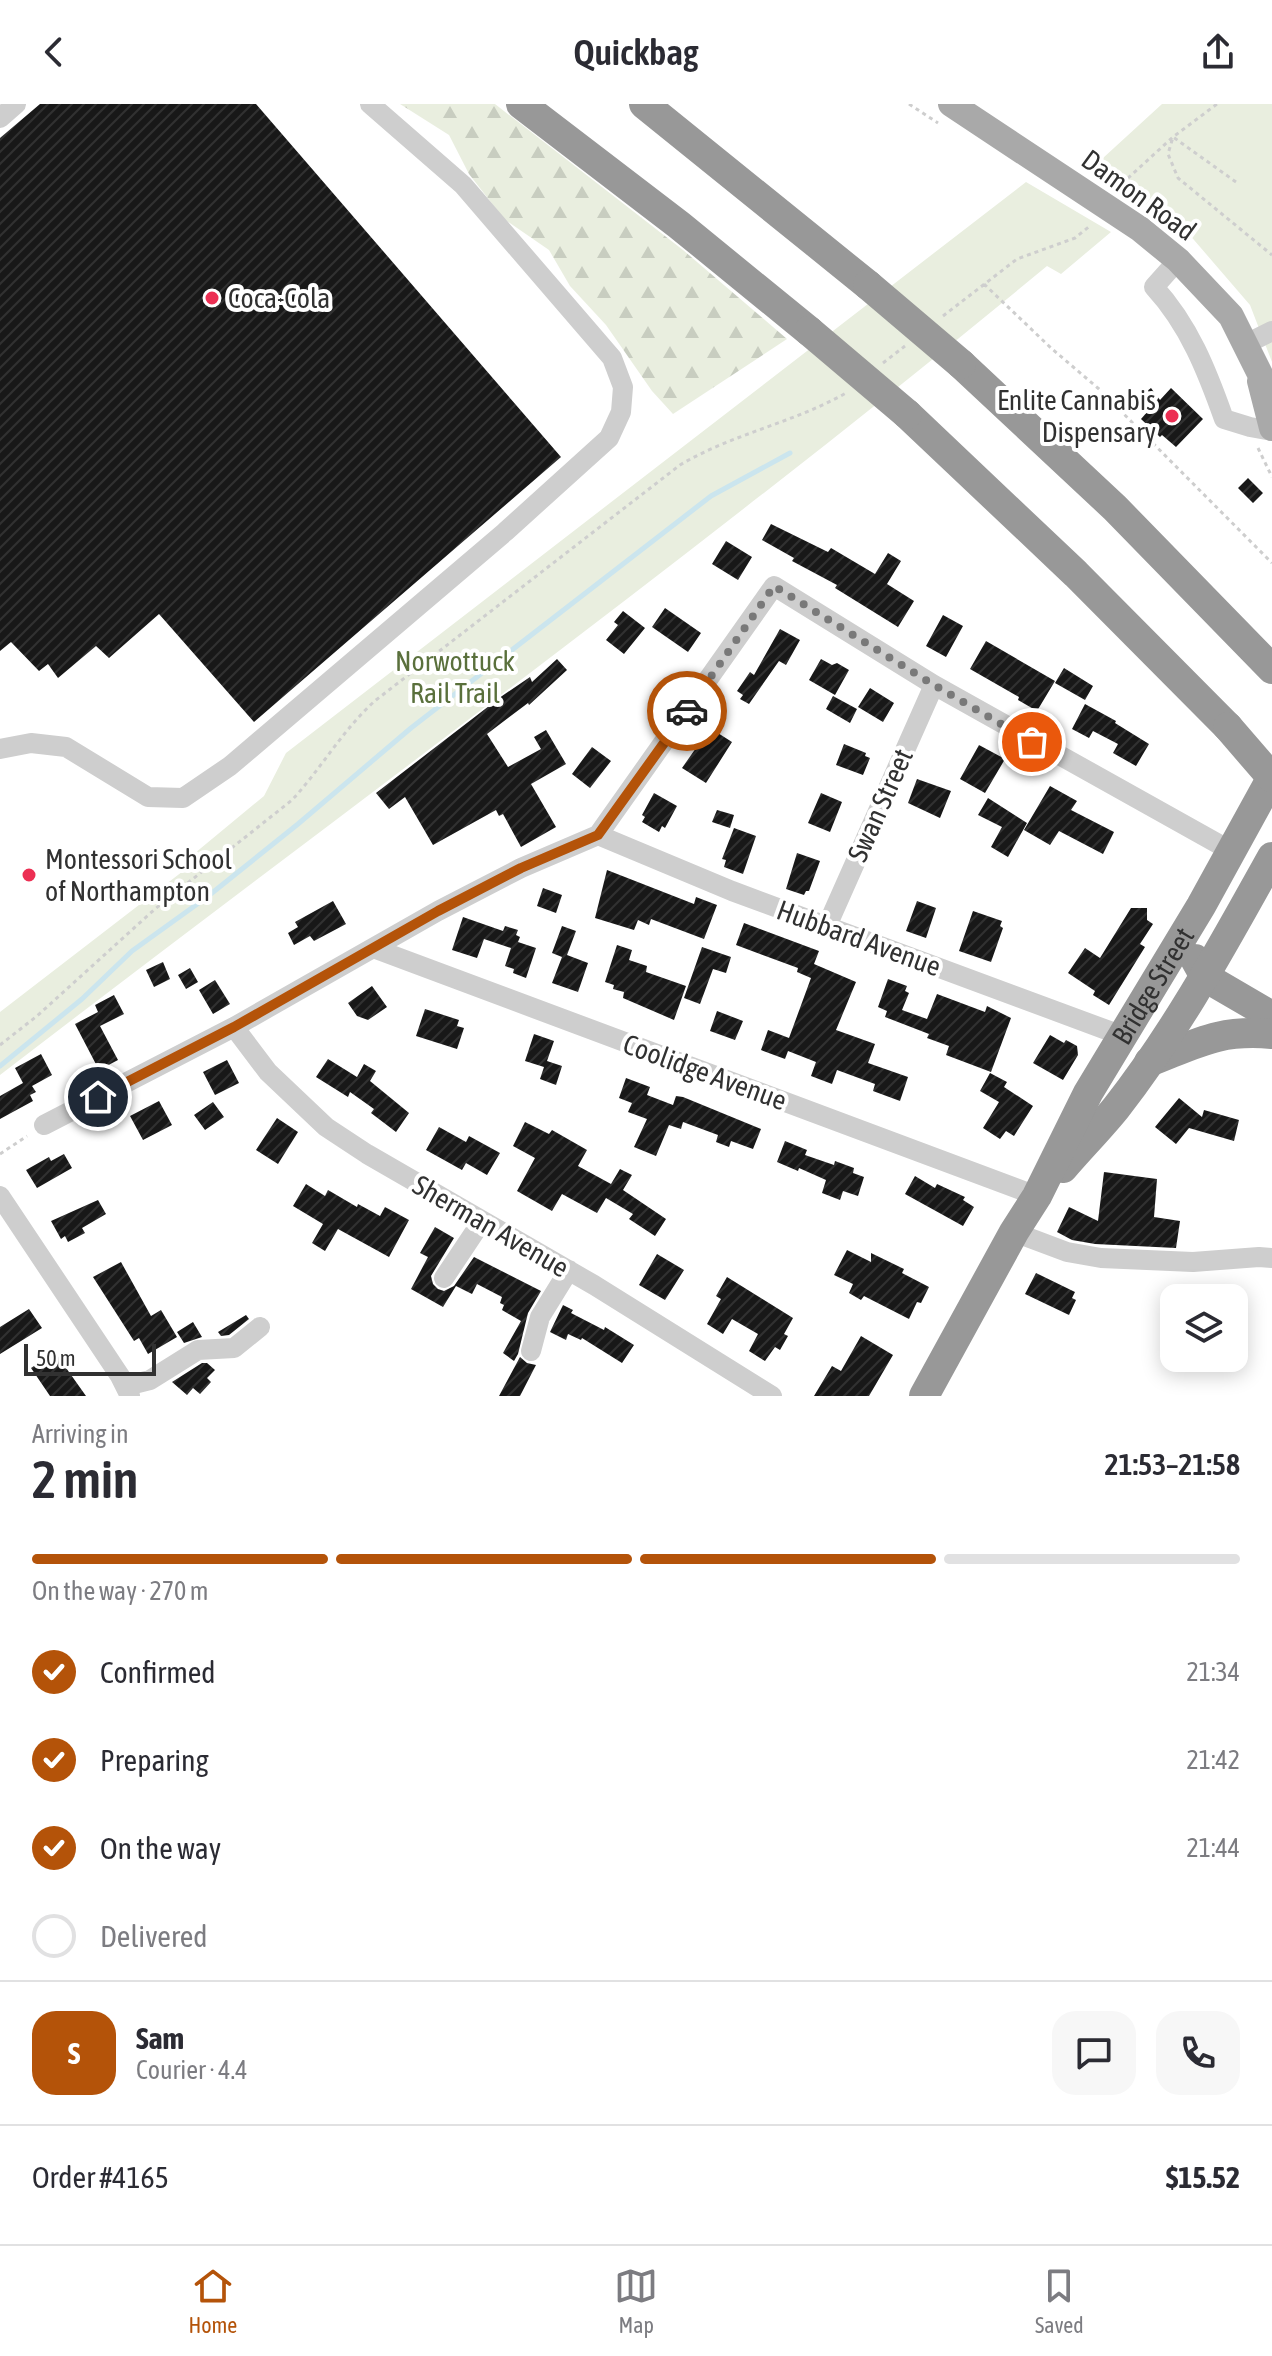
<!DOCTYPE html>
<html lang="en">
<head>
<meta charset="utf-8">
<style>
  :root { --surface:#fff; --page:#f7f7f7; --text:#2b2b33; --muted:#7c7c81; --line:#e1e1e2; --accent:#b45309 }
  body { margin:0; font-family:"Asap Condensed",sans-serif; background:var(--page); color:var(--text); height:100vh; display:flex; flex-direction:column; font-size:30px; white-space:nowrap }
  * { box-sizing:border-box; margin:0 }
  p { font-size:26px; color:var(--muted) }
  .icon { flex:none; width:44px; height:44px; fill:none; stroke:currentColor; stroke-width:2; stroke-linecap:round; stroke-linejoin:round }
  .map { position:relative; height:1292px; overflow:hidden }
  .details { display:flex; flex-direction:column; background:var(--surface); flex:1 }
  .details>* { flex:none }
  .tools { position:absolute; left:1160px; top:1180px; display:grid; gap:16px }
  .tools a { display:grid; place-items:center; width:88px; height:88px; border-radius:16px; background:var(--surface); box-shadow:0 4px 20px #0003; font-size:40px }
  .scale { position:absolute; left:24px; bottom:20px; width:132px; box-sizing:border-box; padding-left:8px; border:4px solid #313131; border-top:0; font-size:22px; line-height:28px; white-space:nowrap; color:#313131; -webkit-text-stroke:6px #fff; paint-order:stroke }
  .pin { position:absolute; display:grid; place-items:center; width:68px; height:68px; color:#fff; margin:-34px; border:4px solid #fff; border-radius:50%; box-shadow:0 2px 8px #0007 }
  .courier { position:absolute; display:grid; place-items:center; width:80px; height:80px; margin:-40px; border:6px solid #b45309; border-radius:50%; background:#fff; color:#222; box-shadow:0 2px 10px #0007 }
  .summary em { font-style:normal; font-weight:600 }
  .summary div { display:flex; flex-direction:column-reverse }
  .summary { display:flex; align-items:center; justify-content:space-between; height:136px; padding:0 32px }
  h1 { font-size:52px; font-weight:600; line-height:60px }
  .bar { display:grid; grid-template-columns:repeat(4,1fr); gap:12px 8px; align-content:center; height:96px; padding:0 32px }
  .bar i { height:10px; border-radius:6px; background:var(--line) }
  .bar .active { background:var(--accent) }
  .bar p { grid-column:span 4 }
  .line { display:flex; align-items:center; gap:20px; padding:0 32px; border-top:2px solid var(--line) }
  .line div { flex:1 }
  .round { display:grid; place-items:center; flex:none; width:84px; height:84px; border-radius:24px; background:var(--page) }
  ol { padding:0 32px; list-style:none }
  li { display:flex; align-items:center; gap:24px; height:88px }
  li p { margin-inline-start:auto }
  li .icon { padding:8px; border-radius:50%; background:var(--accent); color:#fff; stroke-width:4 }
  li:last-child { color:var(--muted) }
  li i { width:44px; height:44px; border:4px solid var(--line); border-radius:50% }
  header { display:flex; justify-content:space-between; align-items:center; height:104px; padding:0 32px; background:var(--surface); font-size:36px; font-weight:600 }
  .dock { display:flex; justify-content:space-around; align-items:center; height:112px; border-top:2px solid var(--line); background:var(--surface); font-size:22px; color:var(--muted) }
  .dock a { display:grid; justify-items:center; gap:4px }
  .dock .active { color:var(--accent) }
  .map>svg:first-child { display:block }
  .forest { fill:url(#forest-firs) }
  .park { fill:#e9eedf }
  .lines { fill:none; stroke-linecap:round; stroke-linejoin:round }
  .stream { stroke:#cbe5ee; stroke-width:5 }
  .building { fill:url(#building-hatch) }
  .path { stroke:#cecece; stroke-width:3; stroke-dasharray:4 4; stroke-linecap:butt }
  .minor { stroke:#cecece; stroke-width:20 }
  .major { stroke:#a9a9a9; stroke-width:26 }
  .highway { stroke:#989898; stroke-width:30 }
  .highway-bridge { stroke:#989898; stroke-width:30 }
  .done { stroke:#797979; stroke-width:8; stroke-dasharray:0 14.4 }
  .route { stroke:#b45309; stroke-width:10 }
  .poi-dot { fill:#ec2f53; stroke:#fff; stroke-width:3 }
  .labels { text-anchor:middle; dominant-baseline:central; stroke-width:8; stroke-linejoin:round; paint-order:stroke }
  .street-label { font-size:28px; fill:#313131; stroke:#fff }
  .poi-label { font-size:28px; fill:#313131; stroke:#fff; text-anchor:start }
  .park-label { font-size:28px; fill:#5a703c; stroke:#fff }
</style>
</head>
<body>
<header><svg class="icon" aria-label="back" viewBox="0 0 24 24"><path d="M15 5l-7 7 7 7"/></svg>Quickbag<svg class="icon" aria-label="share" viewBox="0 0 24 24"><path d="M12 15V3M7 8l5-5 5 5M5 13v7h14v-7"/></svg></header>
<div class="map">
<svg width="1272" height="1292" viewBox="0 0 1272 1292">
  <defs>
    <pattern id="forest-firs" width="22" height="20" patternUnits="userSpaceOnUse" patternTransform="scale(2)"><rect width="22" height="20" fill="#e9eedf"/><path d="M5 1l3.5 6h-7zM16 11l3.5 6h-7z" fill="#c8cdc0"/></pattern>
    <pattern id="building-hatch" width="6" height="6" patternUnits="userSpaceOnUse" patternTransform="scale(2)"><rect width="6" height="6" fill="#181818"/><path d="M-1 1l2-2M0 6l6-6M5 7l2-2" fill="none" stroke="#313131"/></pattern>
  </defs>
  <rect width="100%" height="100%" fill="#fff"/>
  <path class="forest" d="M 400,0 L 495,0 L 683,146 L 787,235 L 673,310 L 652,287 L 606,221 L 570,182 L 549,146 L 504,115 L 469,70 L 449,31 Z"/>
  <path class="park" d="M 1162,0 L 1272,0 L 1272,258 L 1250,201 L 1188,129 L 1091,65 Z
    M 1026,78 L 1111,128 L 1061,170 L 1047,162 C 707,443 350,702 0,971 L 0,908 L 200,754 L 189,754 L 264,692 L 286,649 Z"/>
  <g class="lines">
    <path class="stream" d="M 0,962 L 82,895 L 132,847 L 207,793 L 298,720 L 411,624 L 711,392 L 790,349"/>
  </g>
  <path class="building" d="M 40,0 L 256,0 L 561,353 L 254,618 L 159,510 L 109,554 L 96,542 L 58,574 L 48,560 L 39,567 L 11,538 L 0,547 L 0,34 Z
    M 1151,284 L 1160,296 L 1171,284 L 1203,315 L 1176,343 L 1162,331 L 1160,333 L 1141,315 L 1148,307 L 1138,294 Z
    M 1248,374 L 1263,389 L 1253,399 L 1238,384 Z
    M 771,420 L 828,448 L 831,444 L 875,470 L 888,449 L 901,457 L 887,480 L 914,497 L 898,523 L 835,484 L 837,481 L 792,457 L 794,454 L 762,436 Z
    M 726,437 L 752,453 L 738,476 L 712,460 Z
    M 665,504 L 701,529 L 688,548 L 652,523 Z
    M 623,507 L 645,524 L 624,550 L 606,536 L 618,521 L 614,518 Z
    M 943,511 L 963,522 L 946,553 L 926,542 Z
    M 780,525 L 800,536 L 786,561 L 779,557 L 749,600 L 740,595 L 743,591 L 737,587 L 750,568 L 754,571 Z
    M 986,537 L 1055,577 L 1037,607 L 1018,596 L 1019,593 L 970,565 Z
    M 557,555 L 567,566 L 529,601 L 528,599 L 487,630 L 508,663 L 541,645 L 534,633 L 546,626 L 566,660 L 531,680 L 556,723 L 521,743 L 503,710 L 499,712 L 496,706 L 433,741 L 405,693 L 389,705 L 376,689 L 502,592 L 530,573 L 532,578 Z
    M 821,555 L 832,561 L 837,559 L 849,566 L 835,591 L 809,576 Z
    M 1064,564 L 1093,582 L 1085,596 L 1055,579 Z
    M 870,584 L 894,599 L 883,618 L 858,603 Z
    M 833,592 L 857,605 L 850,619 L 826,605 Z
    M 1085,600 L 1116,617 L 1115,619 L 1149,640 L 1136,662 L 1113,649 L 1118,640 L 1093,627 L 1089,634 L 1072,625 Z
    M 710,624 L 732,638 L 706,679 L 682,664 Z
    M 844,640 L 866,649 L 865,652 L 870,654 L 863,671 L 836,661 Z
    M 979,641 L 1005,655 L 985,689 L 960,675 Z
    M 592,643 L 611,657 L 590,684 L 572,670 Z
    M 917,675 L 951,687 L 940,714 L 908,699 Z
    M 1050,682 L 1077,697 L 1071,706 L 1114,728 L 1103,750 L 1059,727 L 1050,741 L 1024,726 Z
    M 654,689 L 677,702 L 665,724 L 662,722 L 659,728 L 642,718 L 645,713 L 642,711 Z
    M 821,689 L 842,698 L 830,728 L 808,719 Z
    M 988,694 L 1027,719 L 1008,753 L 991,743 L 1002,723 L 978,711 Z
    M 717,706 L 734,711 L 730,724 L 712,718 Z
    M 734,724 L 756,732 L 743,770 L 724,763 L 726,756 L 722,755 Z
    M 797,749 L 820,757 L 809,787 L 806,787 L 804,791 L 786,785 Z
    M 607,766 L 694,800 L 696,793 L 717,801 L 704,835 L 651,815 L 649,821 L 638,816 L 634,826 L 595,814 Z
    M 543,784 L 562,791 L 556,809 L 537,802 Z
    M 333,797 L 346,820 L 314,837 L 310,832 L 294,841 L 288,829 L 298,823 L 295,818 Z
    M 917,797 L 936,804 L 926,834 L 906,827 Z
    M 1131,804 L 1147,804 L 1147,816 L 1153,820 L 1140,840 L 1145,843 L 1109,901 L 1093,891 L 1095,887 L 1068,869 L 1085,844 L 1100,854 Z
    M 973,807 L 1002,817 L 1000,822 L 1003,824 L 991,858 L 959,847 Z
    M 463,813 L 503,827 L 505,822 L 518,826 L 516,831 L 520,833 L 518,838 L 536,844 L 526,874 L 513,869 L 514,865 L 505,862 L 511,844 L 484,835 L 477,854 L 452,846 Z
    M 744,819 L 819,847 L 814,860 L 856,878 L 836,926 L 875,940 L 868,959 L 908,973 L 900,997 L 873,987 L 875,980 L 837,966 L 832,980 L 811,972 L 816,958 L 788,947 L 785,955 L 761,946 L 768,926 L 789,934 L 811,874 L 797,868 L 798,864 L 736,841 Z
    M 562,822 L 576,827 L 567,851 L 588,859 L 578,888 L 552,879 L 562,853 L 552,849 Z
    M 617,841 L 632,846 L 629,856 L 647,862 L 646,868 L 686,882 L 674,916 L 623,894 L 624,888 L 613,885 L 614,881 L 605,878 Z
    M 702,843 L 731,853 L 726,869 L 713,865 L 700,900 L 684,894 Z
    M 163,858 L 170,875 L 154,883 L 146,866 Z
    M 190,864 L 198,878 L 186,885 L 178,871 Z
    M 888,875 L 907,882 L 905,887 L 909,889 L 902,906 L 927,915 L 937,890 L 985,908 L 987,902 L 1011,914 L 991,968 L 946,951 L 949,942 L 927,934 L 929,930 L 885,913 L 887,907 L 878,903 Z
    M 215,876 L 230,900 L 213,910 L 199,886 Z
    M 372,882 L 387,903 L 368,916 L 357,912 L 348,899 Z
    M 114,891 L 124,910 L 100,922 L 118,956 L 99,966 L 75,920 L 98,908 L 95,901 Z
    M 425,905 L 459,916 L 457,922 L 464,924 L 457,945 L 416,932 Z
    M 717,907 L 743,917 L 735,936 L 710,927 Z
    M 534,930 L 554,937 L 547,957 L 562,962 L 556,981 L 540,975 L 544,963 L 525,957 Z
    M 1050,931 L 1064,939 L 1066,936 L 1077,942 L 1078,951 L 1063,976 L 1033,959 Z
    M 41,950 L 52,971 L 32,982 L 36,988 L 30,991 L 33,997 L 0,1015 L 0,992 L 23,979 L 15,964 Z
    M 328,955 L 357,973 L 364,960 L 376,967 L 370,977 L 409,1009 L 396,1028 L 371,1009 L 374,1005 L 350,988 L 348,993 L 316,973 Z
    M 227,956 L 239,979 L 215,991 L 203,968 Z
    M 990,969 L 1007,978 L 1004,983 L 1033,1002 L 1014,1032 L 1006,1027 L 1000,1035 L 983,1024 L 999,998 L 980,987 Z
    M 626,974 L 650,983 L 647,991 L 673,1001 L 676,992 L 683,993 L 761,1025 L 753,1045 L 731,1037 L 729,1043 L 716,1038 L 718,1031 L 683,1018 L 681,1025 L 669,1021 L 656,1052 L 634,1043 L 647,1015 L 628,1008 L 632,999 L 619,994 Z
    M 1179,994 L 1202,1013 L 1204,1006 L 1239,1016 L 1234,1037 L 1189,1024 L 1176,1040 L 1155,1023 Z
    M 159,997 L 172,1021 L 143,1036 L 130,1012 Z
    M 213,998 L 224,1013 L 205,1026 L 194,1011 Z
    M 277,1014 L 298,1028 L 278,1060 L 256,1046 Z
    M 525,1018 L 549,1030 L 552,1026 L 587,1046 L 578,1062 L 611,1080 L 620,1065 L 632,1071 L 623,1086 L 666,1115 L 655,1132 L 629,1115 L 633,1110 L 606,1094 L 597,1109 L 562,1090 L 552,1107 L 517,1087 L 535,1054 L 513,1042 Z
    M 439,1023 L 466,1038 L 469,1032 L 500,1049 L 487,1071 L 466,1059 L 462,1066 L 426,1046 Z
    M 785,1037 L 807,1046 L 805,1051 L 834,1061 L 835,1057 L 854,1064 L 853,1069 L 864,1073 L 858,1092 L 843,1087 L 840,1096 L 822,1089 L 826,1076 L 799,1064 L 798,1067 L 777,1058 Z
    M 64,1050 L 72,1064 L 37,1084 L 26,1066 L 49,1053 L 51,1057 Z
    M 1104,1068 L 1157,1075 L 1154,1113 L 1180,1117 L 1176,1144 L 1095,1140 L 1072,1136 L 1057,1128 L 1069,1103 L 1098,1117 Z
    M 915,1072 L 935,1084 L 937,1080 L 965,1093 L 963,1096 L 974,1103 L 963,1122 L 905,1090 Z
    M 306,1080 L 325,1092 L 328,1086 L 357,1103 L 358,1100 L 380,1112 L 385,1103 L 409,1116 L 389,1153 L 338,1125 L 325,1147 L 312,1139 L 323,1120 L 293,1102 Z
    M 98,1096 L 106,1110 L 82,1124 L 85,1129 L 68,1138 L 65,1132 L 61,1135 L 51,1117 Z
    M 435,1123 L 454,1134 L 431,1172 L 433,1180 L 438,1185 L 444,1187 L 454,1182 L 474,1153 L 541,1187 L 528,1209 L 518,1250 L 514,1257 L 503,1249 L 521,1217 L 502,1206 L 504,1201 L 500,1199 L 502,1193 L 477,1180 L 472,1190 L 456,1182 L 443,1203 L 411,1185 L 428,1153 L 420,1149 Z
    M 847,1146 L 871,1158 L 871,1149 L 904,1165 L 902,1169 L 929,1183 L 921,1199 L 917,1198 L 909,1215 L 864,1192 L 861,1196 L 849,1189 L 853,1180 L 834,1171 Z
    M 657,1150 L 684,1166 L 665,1196 L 639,1181 Z
    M 121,1158 L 151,1212 L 161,1206 L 177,1233 L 148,1250 L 139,1234 L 134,1237 L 93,1173 Z
    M 1036,1169 L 1075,1188 L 1072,1194 L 1076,1196 L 1069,1211 L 1025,1190 Z
    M 727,1173 L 793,1214 L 784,1230 L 788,1232 L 780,1246 L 775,1243 L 765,1257 L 749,1247 L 758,1230 L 732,1215 L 723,1230 L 707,1220 L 721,1195 L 716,1192 Z
    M 563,1201 L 573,1206 L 571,1209 L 604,1226 L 605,1223 L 634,1241 L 622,1259 L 582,1234 L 581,1236 L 568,1230 L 566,1236 L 550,1228 Z
    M 29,1205 L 42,1224 L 0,1250 L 0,1223 Z
    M 246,1211 L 249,1215 L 229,1231 L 221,1232 L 218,1228 Z
    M 193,1218 L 202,1233 L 184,1239 L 177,1228 Z
    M 861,1232 L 893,1251 L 869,1292 L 814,1292 L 832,1262 L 841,1267 Z
    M 55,1248 L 64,1261 L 86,1292 L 50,1292 L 31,1264 Z
    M 520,1253 L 527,1259 L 536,1261 L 520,1292 L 499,1292 Z
    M 202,1259 L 207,1259 L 215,1266 L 207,1274 L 211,1278 L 200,1290 L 193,1284 L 187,1291 L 172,1278 Z"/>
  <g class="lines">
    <path class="path" d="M 909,0 L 938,19
      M 1236,78 L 1173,33 L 1168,50 L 1178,74 L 1272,151
      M 1116,85 L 1173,33 L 1217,0
      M 984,180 L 1051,244 L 1099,285 L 1272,459
      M 943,212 L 1017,155 L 1075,134 L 1091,121
      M 883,259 L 905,242
      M 1258,344 L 1272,373
      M 0,941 L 37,912 L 155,805 L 292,696 C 321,665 343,625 376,596 L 680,361 C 732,330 793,319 846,289
      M 0,1050 L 27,1032"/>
    <path class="minor" d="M 0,14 L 16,0
      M 1178,156 L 1154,183 C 1189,221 1207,267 1224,315 L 1250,323 L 1272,327
      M 1244,241 L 1272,227
      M 0,645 L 31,639 L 66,643 L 148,693 L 183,694 L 230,662 L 505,428 L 609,334 L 621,308 L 623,283 L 612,254 L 463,81 L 370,0
      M 598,731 L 732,787 L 1123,932
      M 827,822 L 934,581
      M 373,844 L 1037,1092
      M 234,923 L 268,968 L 326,1023 L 367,1050 L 594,1181 L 772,1292
      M 44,1021 L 234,923 L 438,807 L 521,764 L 598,731 L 774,482 L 934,581 L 1231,747
      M 0,1092 L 120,1272 L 130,1292
      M 1014,1128 L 1067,1148 L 1101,1154 L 1193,1158 L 1259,1153 L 1272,1154
      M 444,1174 L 482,1117
      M 531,1247 L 540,1213 L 569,1166
      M 126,1282 L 150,1276 L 198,1246 L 234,1244 L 260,1223"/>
    <path class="major" d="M 951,0 L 1140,125 L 1178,156 L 1231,212 L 1272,294
      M 1260,277 L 1272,324"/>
    <g class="highway">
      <path d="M 521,0 L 679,121 L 809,227"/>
      <path d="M 644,0 L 868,181"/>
      <path d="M 961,260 L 1115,404 L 1272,565"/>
      <path d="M 907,310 L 1076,470 L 1228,623"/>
      <path d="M 1195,855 L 1205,873 L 1272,912"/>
      <path d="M 1149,958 C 1196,940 1218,925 1272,930"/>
      <path d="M 1063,1064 C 1080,1044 1099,1025 1116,1004 C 1177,926 1224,839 1272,753"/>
      <path id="s1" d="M 924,1292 L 1014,1128 L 1037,1092 L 1088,989 L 1201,802 L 1272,673"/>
    </g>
    <path class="highway-bridge" d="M 868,181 L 961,260
      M 809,227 L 907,310
      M 1228,623 L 1272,674"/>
  </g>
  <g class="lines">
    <path class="done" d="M 687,607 L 774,482 L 934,581 L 1032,638"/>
    <path class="route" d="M 98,993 L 234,923 L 438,807 L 521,764 L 598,731 L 687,607"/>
  </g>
  <g class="poi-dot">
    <circle cx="212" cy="194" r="8"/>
    <circle cx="1172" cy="312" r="8"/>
    <circle cx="29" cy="771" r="8"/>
  </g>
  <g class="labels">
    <g class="street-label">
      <text transform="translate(1139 91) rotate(36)">Damon Road</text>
      <text transform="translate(880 701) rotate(-66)">Swan Street</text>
      <text transform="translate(859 834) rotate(20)">Hubbard Avenue</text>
      <text stroke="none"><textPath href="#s1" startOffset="470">Bridge Street</textPath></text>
      <text transform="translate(705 968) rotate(20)">Coolidge Avenue</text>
      <text transform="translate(491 1122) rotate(30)">Sherman Avenue</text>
    </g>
    <g class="poi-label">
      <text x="228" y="194">Coca-Cola</text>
      <text x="1156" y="296" text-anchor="end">Enlite Cannabis<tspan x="1156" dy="32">Dispensary</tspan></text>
      <text x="45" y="755">Montessori School<tspan x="45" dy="32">of Northampton</tspan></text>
    </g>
    <g class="park-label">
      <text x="455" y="557">Norwottuck<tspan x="455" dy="32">Rail Trail</tspan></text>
    </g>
  </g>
</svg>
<div class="tools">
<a><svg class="icon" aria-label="layers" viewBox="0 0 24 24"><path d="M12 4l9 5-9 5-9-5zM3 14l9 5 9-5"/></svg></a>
</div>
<div class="scale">50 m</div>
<div class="pin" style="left:1032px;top:638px;background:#ea580c"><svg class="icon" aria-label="bag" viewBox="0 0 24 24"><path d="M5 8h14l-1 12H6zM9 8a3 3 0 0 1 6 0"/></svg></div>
<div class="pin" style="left:98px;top:993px;background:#1f2937"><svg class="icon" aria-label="home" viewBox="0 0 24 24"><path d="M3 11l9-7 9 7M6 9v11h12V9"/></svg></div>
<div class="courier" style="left:687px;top:607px"><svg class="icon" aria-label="car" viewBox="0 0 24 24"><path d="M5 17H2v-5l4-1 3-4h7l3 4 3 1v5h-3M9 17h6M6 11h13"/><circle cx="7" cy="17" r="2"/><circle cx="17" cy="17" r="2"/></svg></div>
</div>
<section class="details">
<div class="summary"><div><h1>2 min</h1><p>Arriving in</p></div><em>21:53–21:58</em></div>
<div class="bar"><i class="active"></i><i class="active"></i><i class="active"></i><i></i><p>On the way · 270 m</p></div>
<ol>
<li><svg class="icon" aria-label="check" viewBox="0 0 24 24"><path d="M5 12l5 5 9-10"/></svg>Confirmed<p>21:34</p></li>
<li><svg class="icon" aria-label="check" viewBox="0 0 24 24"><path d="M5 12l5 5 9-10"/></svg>Preparing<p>21:42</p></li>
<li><svg class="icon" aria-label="check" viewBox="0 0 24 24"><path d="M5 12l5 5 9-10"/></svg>On the way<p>21:44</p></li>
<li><i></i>Delivered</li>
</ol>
<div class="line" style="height:144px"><b class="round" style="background:var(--accent);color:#fff">S</b><div><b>Sam</b><p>Courier · 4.4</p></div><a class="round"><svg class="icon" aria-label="chat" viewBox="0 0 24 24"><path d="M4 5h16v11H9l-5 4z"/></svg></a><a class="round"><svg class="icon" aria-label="phone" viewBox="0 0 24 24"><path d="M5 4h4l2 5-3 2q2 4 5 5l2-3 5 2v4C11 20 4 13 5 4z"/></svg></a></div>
<div class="line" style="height:104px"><div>Order #4165</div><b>$15.52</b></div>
</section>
<nav class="dock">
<a class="active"><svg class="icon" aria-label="home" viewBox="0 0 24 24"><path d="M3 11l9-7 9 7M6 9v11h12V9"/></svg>Home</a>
<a><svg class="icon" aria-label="map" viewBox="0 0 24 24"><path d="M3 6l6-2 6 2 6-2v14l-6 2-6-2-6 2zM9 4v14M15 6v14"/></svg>Map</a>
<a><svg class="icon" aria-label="saved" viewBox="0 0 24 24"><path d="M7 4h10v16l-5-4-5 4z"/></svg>Saved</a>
</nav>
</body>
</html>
